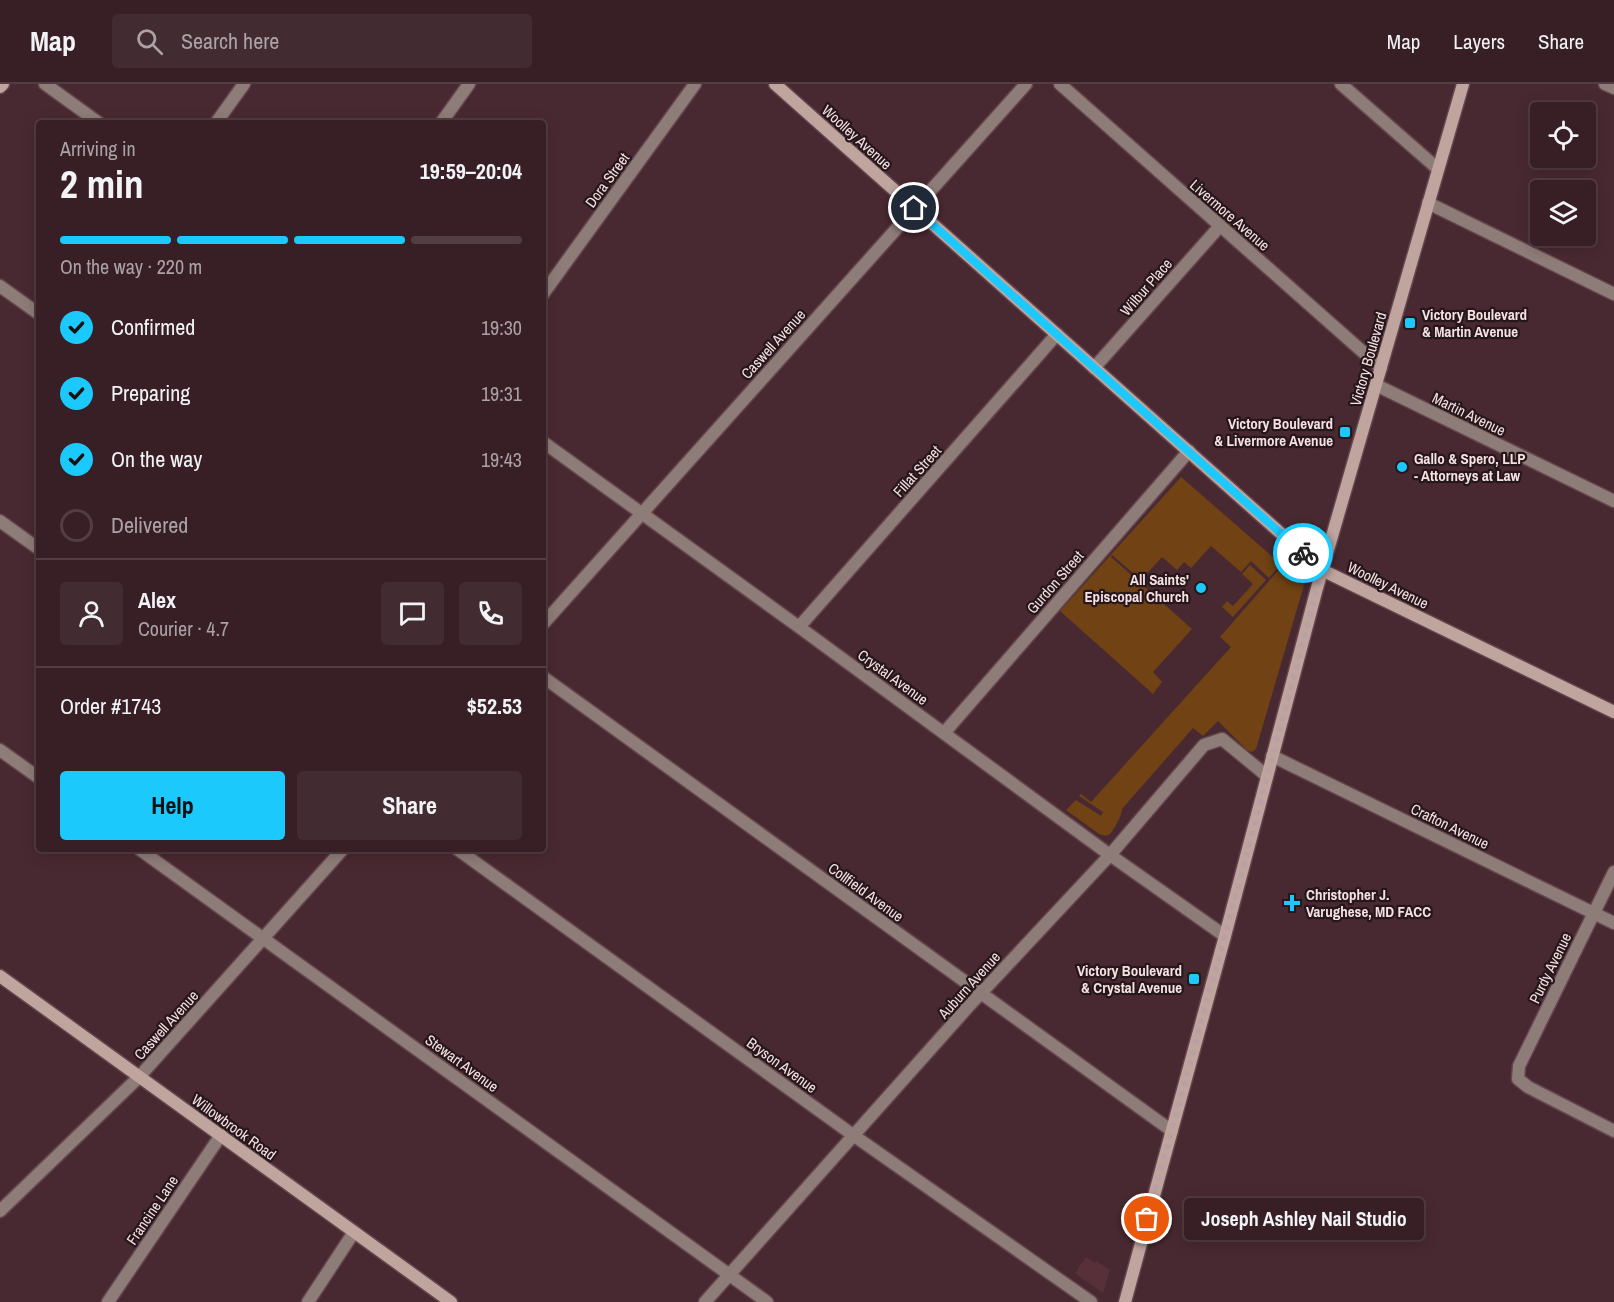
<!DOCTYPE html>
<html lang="en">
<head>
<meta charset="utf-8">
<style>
  :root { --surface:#371f25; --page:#422c32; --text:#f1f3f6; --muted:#aaa2a7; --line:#513d42; --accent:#1cc9fc }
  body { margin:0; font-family:"Archivo Narrow",sans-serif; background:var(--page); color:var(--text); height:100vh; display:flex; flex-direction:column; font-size:22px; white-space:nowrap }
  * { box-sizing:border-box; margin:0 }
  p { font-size:20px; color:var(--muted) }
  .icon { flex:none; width:33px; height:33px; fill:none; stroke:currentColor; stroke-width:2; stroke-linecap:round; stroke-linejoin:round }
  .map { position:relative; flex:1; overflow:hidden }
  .sheet { position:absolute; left:36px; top:36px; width:510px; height:732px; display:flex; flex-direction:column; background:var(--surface); border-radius:6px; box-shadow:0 3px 15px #0003,0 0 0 2px var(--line) }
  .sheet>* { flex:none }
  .tools { position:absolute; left:1530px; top:18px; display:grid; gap:12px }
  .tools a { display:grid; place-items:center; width:66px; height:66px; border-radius:6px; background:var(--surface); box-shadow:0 3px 15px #0003,0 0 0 2px var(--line); font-size:30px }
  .pin { position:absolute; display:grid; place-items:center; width:51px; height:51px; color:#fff; margin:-26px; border:3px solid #fff; border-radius:50%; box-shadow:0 2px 6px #0007 }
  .courier { position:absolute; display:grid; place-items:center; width:60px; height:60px; margin:-30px; border:4px solid #1cc9fc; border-radius:50%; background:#fff; color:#222; box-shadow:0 2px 8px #0007 }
  .bubble { position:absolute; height:42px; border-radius:6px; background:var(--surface); box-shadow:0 3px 15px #0003,0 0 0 2px var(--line); font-size:20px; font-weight:700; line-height:42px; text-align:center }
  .overview em { font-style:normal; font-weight:700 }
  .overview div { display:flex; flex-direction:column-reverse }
  .overview { display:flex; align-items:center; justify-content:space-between; height:102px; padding:0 24px }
  h1 { font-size:39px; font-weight:700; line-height:45px }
  .bar { display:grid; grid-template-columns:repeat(4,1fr); gap:9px 6px; align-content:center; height:72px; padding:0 24px }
  .bar i { height:8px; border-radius:4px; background:var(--line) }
  .bar .on { background:var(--accent) }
  .bar p { grid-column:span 4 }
  .line { display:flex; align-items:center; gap:15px; padding:0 24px; border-top:2px solid var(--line) }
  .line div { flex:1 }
  .round { display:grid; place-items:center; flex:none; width:63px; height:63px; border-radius:6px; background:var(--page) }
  ol { padding:0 24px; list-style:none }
  li { display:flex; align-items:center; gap:18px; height:66px }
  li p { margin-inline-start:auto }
  li .icon { padding:6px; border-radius:50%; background:var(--accent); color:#111; stroke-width:4 }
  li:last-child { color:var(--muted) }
  li i { width:33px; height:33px; border:3px solid var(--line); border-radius:50% }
  .button { display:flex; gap:12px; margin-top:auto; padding:12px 24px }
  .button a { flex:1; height:69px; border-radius:6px; background:var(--accent); color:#111; font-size:24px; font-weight:700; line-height:69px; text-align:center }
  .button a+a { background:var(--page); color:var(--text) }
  header { display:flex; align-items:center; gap:36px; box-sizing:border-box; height:84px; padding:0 30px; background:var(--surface); border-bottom:2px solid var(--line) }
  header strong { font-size:28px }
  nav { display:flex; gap:33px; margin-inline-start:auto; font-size:21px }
  .search { width:420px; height:54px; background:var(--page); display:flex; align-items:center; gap:15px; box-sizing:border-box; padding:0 21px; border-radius:6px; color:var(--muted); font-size:22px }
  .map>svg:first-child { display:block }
  .built { fill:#573039 }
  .green { fill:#704214 }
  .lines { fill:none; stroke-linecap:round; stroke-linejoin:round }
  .street-casing { stroke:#65464e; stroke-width:15 }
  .secondary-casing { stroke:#65464e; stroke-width:15 }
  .street { stroke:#8e7c78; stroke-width:12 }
  .secondary { stroke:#c0a59f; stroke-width:12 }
  .done { stroke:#b9a0a5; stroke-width:6; stroke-dasharray:0 10.8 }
  .route { stroke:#1cc9fc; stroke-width:8 }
  .poi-dot { fill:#1cc9fc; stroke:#26171a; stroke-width:2 }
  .labels { text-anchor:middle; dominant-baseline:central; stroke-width:4.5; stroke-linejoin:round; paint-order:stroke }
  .street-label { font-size:15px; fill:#f6e0e4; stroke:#26171a }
  .poi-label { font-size:15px; font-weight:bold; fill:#f6e0e4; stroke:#26171a; text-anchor:start }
</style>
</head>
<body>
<header>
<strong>Map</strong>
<div class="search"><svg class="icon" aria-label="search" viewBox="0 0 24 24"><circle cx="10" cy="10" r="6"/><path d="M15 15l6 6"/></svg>Search here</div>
<nav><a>Map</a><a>Layers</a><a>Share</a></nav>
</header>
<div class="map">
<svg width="1614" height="1218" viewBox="0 0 1614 1218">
  <rect width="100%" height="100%" fill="#492931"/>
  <path class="built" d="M 1086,1173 L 1095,1179 L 1096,1177 L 1110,1186 L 1103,1209 L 1075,1189 Z"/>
  <path class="green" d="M 1181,393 L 1281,480 L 1269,494 L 1251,477 L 1241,488 L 1211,462 L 1191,484 L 1184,478 L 1177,486 L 1162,473 L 1143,494 L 1140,495 L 1112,471 L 1111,473 L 1192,545 L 1153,588 L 1162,598 L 1153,610 L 1060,527 Z
    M 1250,481 L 1266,496 L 1233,533 L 1222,523 L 1227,517 L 1233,522 L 1253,500 L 1242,490 Z
    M 1283,481 L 1304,501 L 1256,665 L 1252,668 L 1247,666 L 1218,637 L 1203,652 L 1193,644 L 1122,725 C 1122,731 1114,746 1110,750 C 1106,753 1103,751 1099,750 L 1066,726 L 1076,716 L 1101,732 L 1103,728 L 1079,712 L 1081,710 L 1091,718 L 1231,563 L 1220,553 Z"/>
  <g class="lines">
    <defs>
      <path id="street" d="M 45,0 L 99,39
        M 1060,0 L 1381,284
        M 1341,0 L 1438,85
        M 1605,0 L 1614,4
        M 216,39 L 244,0
        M 441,39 L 469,0
        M 1428,119 L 1614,210
        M 0,202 L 39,230
        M 543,210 L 695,0
        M 1094,284 L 1220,142
        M 1376,301 L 1614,417
        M 543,358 L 799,543 L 1110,771 L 1225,852
        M 0,437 L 39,465
        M 543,540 L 1026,0
        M 799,543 L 1057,250
        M 543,593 L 1172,1047
        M 944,649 L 1189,367
        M 0,666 L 39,694
        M 1272,672 L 1614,839
        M 139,765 L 767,1218
        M 457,765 L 853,1051 L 1091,1218
        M 1614,788 L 1519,982 L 1518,995 L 1528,1003 L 1614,1047
        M 0,1127 L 139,993 L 343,765
        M 108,1218 L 221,1051
        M 308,1218 L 354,1148
        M 705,1218 L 968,923 L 1110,771 L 1204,661 L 1222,655 L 1267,692"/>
      <path id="secondary" d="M 775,0 L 1322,486 L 1614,628
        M 0,3 L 3,0
        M 0,892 L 451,1218
        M 1125,1218 L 1225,852 L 1317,504 L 1463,0"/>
    </defs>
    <use href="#street" class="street-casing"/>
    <use href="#secondary" class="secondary-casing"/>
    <use href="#street" class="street"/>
    <use href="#secondary" class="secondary"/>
  </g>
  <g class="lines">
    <path class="done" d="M 1147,1135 L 1225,852 L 1322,486 L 1303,469"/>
    <path class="route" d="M 914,124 L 1303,469"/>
  </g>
  <g class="poi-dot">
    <rect x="1404" y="233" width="12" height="12" rx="3"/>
    <rect x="1339" y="342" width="12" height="12" rx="3"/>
    <circle cx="1402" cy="383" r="6"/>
    <circle cx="1201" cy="504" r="6"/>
    <path d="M1289 810h6v6h6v6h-6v6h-6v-6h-6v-6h6z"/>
    <rect x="1188" y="889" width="12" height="12" rx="3"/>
  </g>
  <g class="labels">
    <g class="street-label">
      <text transform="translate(857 53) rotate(42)">Woolley Avenue</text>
      <text transform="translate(607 96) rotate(-54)">Dora Street</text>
      <text transform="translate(1230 131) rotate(41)">Livermore Avenue</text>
      <text transform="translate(1146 203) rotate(-49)">Wilbur Place</text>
      <text transform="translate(773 260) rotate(-48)">Caswell Avenue</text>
      <text transform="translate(1368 275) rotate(-74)">Victory Boulevard</text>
      <text transform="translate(1469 330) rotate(26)">Martin Avenue</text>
      <text transform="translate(917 387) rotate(-48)">Fillat Street</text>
      <text transform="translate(1055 498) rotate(-49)">Gurdon Street</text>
      <text transform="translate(1388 501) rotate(26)">Woolley Avenue</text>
      <text transform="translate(893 593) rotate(36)">Crystal Avenue</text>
      <text transform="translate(1450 742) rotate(26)">Crafton Avenue</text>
      <text transform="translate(866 808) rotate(36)">Collfield Avenue</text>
      <text transform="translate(1550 884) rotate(-64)">Purdy Avenue</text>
      <text transform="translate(969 901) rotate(-48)">Auburn Avenue</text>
      <text transform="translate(166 941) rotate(-48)">Caswell Avenue</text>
      <text transform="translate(462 979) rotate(36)">Stewart Avenue</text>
      <text transform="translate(782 981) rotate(36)">Bryson Avenue</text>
      <text transform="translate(234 1043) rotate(36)">Willowbrook Road</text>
      <text transform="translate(152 1126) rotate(-56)">Francine Lane</text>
    </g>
    <g class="poi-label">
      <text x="1422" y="230">Victory Boulevard<tspan x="1422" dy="17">&amp; Martin Avenue</tspan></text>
      <text x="1333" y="339" text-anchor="end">Victory Boulevard<tspan x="1333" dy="17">&amp; Livermore Avenue</tspan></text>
      <text x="1414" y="374">Gallo &amp; Spero, LLP<tspan x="1414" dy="17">- Attorneys at Law</tspan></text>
      <text x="1189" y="495" text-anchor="end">All Saints'<tspan x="1189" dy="17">Episcopal Church</tspan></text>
      <text x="1306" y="810">Christopher J.<tspan x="1306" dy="17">Varughese, MD FACC</tspan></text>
      <text x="1182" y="886" text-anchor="end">Victory Boulevard<tspan x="1182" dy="17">&amp; Crystal Avenue</tspan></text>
    </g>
  </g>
</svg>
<div class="tools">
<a><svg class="icon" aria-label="locate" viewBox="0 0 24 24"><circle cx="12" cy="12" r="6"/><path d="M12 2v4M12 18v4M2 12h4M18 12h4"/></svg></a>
<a><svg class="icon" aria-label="layers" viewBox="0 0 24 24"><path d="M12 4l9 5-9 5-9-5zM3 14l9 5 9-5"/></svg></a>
</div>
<div class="pin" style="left:1147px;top:1135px;background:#ea580c"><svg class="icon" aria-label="bag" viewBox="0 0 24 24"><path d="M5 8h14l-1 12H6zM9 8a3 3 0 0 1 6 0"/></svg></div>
<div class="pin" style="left:914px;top:124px;background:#1f2937"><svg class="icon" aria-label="home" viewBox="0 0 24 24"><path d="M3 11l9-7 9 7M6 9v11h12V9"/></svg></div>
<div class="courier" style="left:1303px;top:469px"><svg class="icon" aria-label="bike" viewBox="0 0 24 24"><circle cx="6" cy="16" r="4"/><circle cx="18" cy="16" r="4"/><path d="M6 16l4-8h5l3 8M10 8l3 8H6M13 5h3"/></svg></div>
<div class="bubble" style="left:1184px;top:1114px;width:240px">Joseph Ashley Nail Studio</div>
<section class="sheet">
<div class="overview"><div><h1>2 min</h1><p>Arriving in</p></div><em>19:59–20:04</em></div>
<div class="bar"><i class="on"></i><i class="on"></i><i class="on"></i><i></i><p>On the way · 220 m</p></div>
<ol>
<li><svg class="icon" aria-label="check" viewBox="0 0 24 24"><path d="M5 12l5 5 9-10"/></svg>Confirmed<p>19:30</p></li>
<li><svg class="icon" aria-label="check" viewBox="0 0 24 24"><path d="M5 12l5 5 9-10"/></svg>Preparing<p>19:31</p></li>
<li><svg class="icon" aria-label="check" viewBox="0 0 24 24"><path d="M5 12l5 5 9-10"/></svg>On the way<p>19:43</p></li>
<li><i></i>Delivered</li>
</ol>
<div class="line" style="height:108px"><a class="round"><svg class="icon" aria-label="person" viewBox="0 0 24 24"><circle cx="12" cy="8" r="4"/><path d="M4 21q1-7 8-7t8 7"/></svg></a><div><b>Alex</b><p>Courier · 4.7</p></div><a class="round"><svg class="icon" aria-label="chat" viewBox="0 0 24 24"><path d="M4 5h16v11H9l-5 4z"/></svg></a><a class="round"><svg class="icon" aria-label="phone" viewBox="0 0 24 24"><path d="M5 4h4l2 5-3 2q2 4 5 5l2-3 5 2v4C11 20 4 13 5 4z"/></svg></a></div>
<div class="line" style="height:78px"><div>Order #1743</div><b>$52.53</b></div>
<div class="button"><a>Help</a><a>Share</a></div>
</section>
</div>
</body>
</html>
